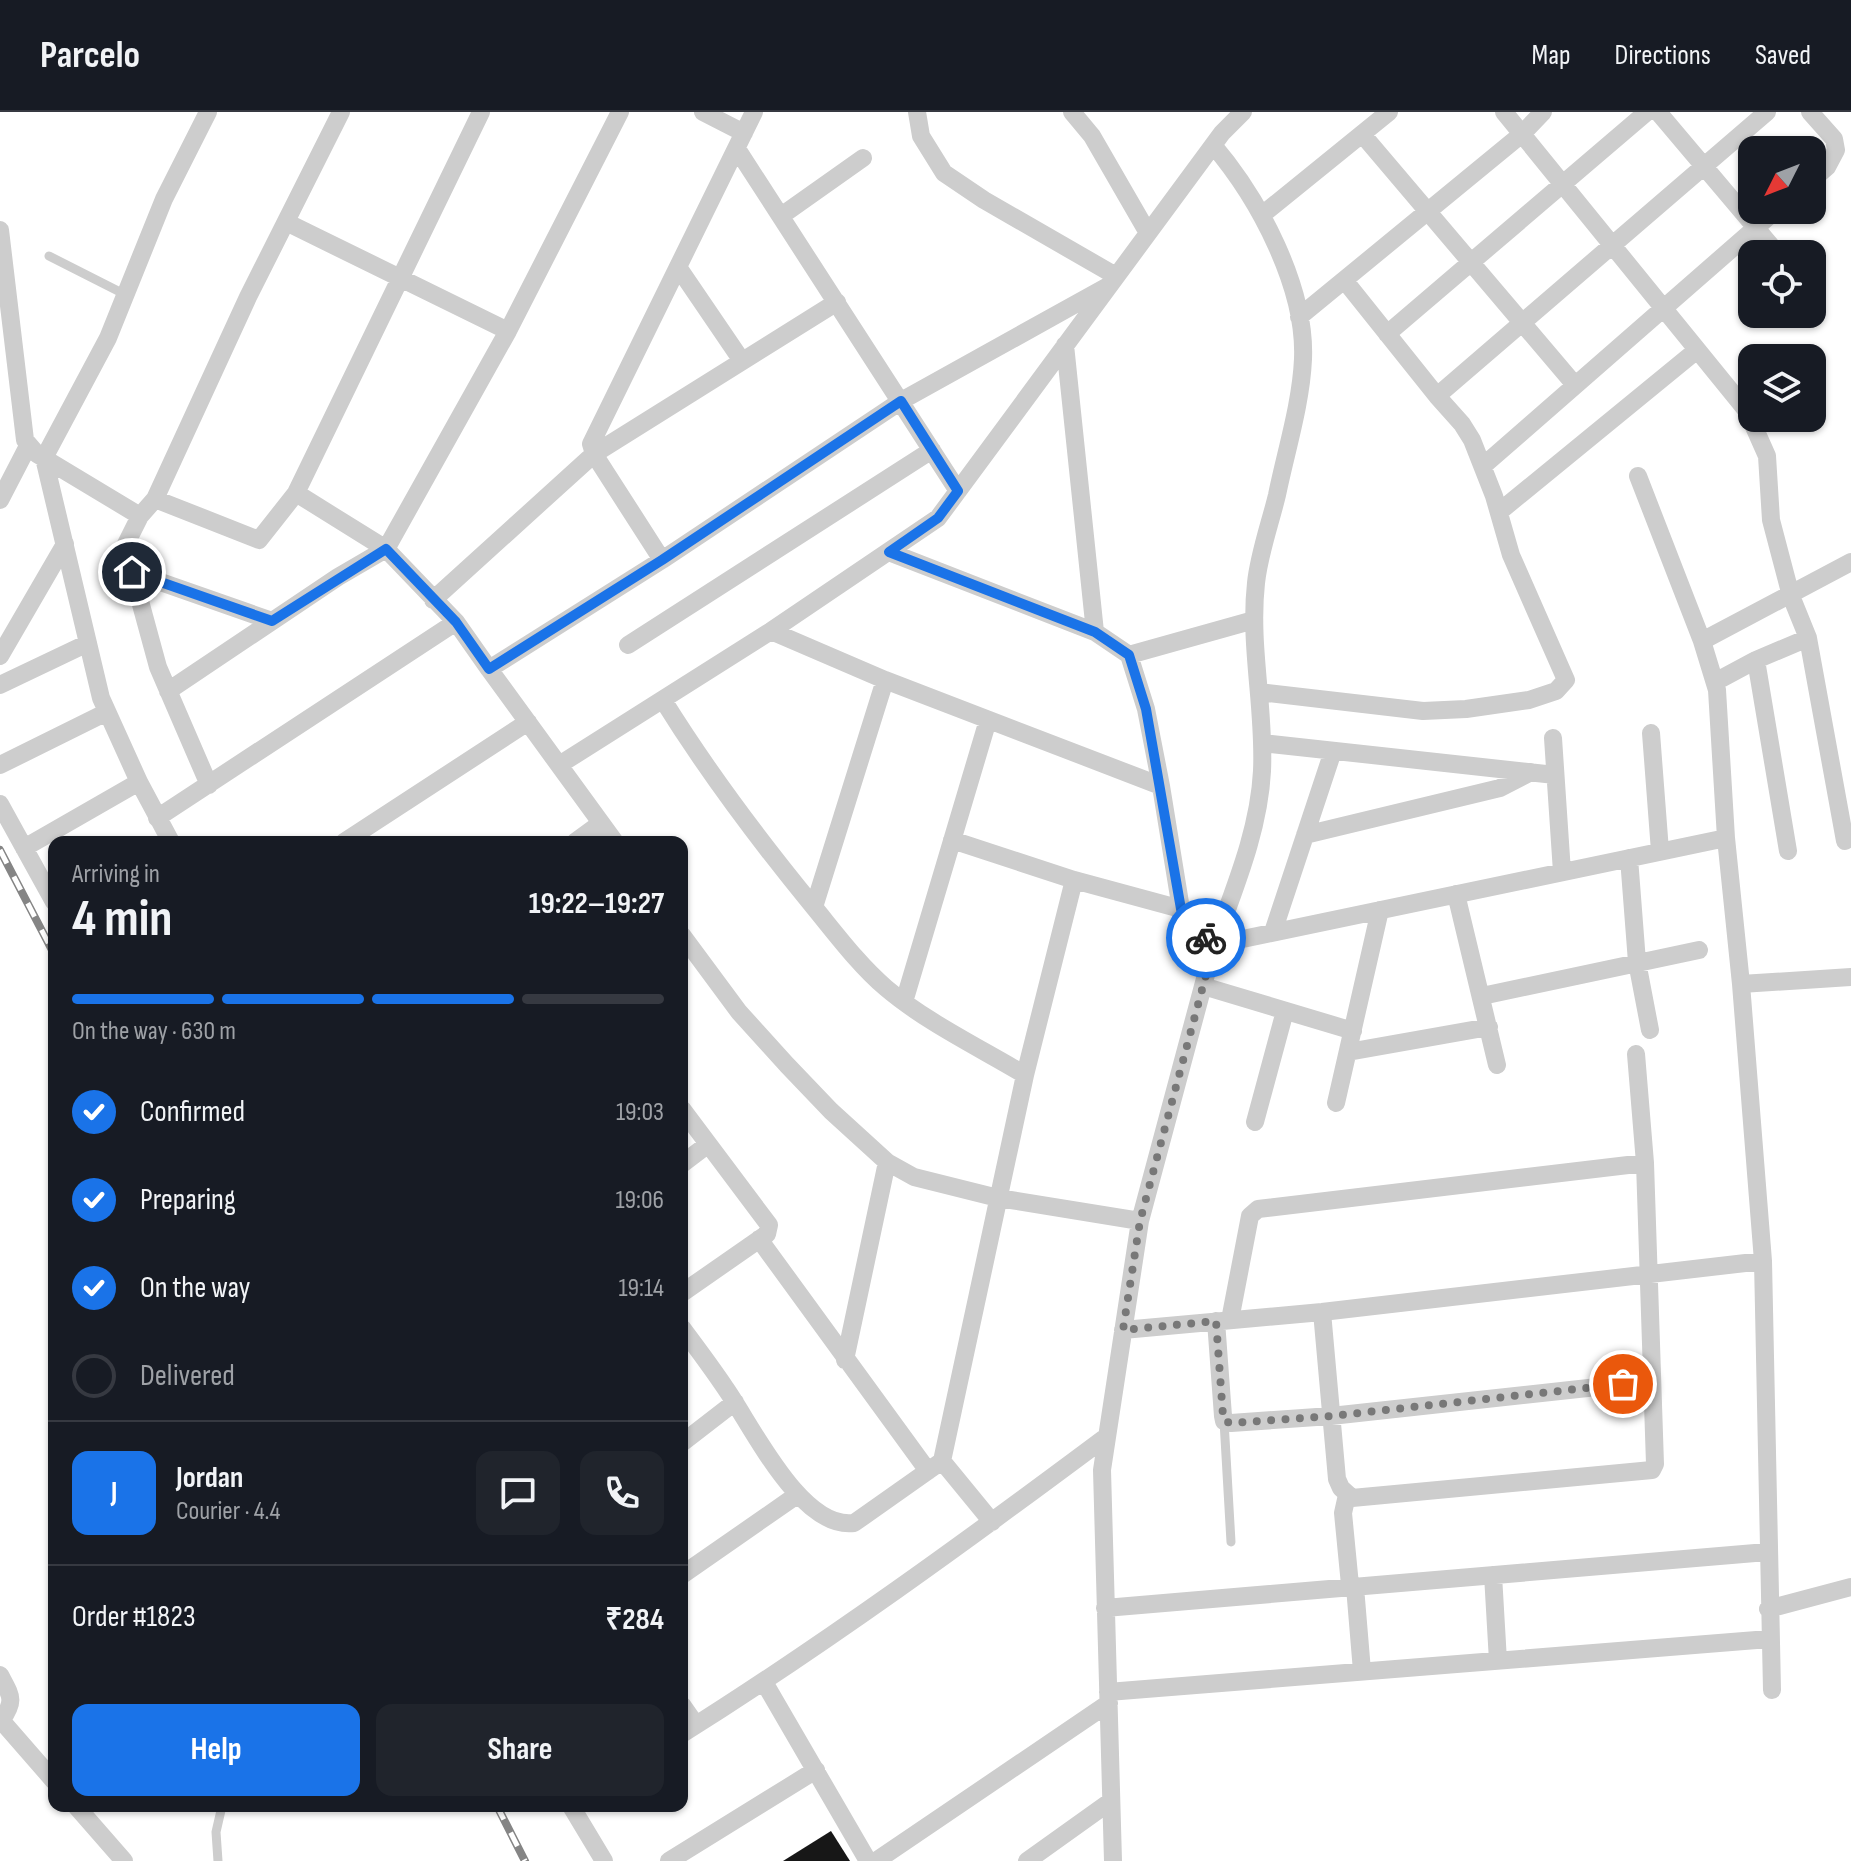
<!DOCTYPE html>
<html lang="en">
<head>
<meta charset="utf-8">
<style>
  :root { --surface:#171b24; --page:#20242c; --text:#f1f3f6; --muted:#9ea1a6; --line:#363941; --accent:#1a73e8 }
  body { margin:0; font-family:"Sofia Sans Condensed",sans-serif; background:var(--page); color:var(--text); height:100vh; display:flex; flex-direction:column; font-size:30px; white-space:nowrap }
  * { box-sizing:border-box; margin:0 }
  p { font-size:26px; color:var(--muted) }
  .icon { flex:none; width:44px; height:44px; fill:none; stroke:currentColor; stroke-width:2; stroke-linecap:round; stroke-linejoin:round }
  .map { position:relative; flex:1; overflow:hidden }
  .panel { position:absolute; left:48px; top:724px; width:640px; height:976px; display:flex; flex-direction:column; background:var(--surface); border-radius:16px; box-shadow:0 2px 6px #0004 }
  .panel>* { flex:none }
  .needle { width:52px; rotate:228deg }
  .buttons { position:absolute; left:1738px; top:24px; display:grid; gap:16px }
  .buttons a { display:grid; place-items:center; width:88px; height:88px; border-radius:16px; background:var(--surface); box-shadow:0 2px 6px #0004; font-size:40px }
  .pin { position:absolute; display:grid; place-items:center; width:68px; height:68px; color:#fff; margin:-34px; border:4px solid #fff; border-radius:50%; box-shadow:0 2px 8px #0007 }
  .courier { position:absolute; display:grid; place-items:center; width:80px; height:80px; margin:-40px; border:6px solid #1a73e8; border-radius:50%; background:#fff; color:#222; box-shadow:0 2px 10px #0007 }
  .head em { font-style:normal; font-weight:700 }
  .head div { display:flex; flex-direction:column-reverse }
  .head { display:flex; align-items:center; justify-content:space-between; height:136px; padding:0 24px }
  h1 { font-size:52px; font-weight:700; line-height:60px }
  .bar { display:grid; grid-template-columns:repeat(4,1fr); gap:12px 8px; align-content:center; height:96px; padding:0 24px }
  .bar i { height:10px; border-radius:6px; background:var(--line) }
  .bar .on { background:var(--accent) }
  .bar p { grid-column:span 4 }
  .line { display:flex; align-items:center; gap:20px; padding:0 24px; border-top:2px solid var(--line) }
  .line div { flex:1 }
  .round { display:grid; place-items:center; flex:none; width:84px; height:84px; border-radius:16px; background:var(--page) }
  ol { padding:0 24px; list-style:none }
  li { display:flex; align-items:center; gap:24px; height:88px }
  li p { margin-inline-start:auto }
  li .icon { padding:8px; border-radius:50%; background:var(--accent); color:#fff; stroke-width:4 }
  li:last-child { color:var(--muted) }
  li i { width:44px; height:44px; border:4px solid var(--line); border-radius:50% }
  .primary-button { display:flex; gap:16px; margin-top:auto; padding:16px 24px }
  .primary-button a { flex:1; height:92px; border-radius:16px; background:var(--accent); color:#fff; font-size:32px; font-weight:700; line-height:92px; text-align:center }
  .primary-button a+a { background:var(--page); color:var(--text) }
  header { display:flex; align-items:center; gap:48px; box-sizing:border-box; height:112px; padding:0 40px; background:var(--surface); border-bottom:2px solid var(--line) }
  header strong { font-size:38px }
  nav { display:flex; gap:44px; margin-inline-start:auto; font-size:28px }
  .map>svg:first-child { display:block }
  .building { fill:#171717 }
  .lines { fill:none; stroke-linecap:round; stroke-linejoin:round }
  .service { stroke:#cdcdcd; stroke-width:9 }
  .minor { stroke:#cdcdcd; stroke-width:18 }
  .rail-casing { stroke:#858585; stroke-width:8 }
  .rail { stroke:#fff; stroke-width:5; stroke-dasharray:15; stroke-linecap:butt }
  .done { stroke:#787878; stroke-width:8; stroke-dasharray:0 14.4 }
  .route { stroke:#1a73e8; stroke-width:10 }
</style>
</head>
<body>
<header>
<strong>Parcelo</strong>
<nav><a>Map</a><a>Directions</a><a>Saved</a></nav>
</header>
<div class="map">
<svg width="1851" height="1749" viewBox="0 0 1851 1749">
  <rect width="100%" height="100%" fill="#fff"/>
  <path class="building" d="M 831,1719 L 850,1749 L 783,1749 Z"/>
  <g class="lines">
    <path class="service" d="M 49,144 L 126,183
      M 1224,1309 L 1231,1430
      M 218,1749 L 216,1720 L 222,1694"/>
    <path class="minor" d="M 620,0 L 508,219 L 386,437 L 456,510 L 489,557 L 662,448 L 901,289 L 1108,174
      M 703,0 L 744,21
      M 917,0 L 921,24 L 944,61 L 984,88 L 1116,164
      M 1072,0 L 1092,24 L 1148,121
      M 1504,0 L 1747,299 L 1767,344 L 1771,408 L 1791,484 L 1808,526 L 1845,729
      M 1658,0 L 1778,142
      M 1810,0 L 1834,27 L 1836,38 L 1827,55 L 1812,68
      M 1362,22 L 1575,273
      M 737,37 L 958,379
      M 1262,103 L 1389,0
      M 781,104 L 863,46
      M 286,110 L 508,219
      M 0,118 L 25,328 L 37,342 L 140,404
      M 678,155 L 742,249
      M 1299,205 L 1522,22 L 1543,0
      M 1387,222 L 1647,0
      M 1065,233 L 1095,520
      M 1437,284 L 1767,0
      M 1483,354 L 1776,98
      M 1638,364 L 1702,529 L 1717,578 L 1726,726 L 1741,872 L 1763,1149 L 1772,1578
      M 296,381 L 481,0
      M 155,387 L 259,428 L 296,381 L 386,437 L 338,465 L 168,579
      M 0,388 L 28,334
      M 1499,400 L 1697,238
      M 889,440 L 1095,520 L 1129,543 L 1146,597 L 1161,674
      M 662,448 L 594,342 L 591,332 L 754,0
      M 132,460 L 272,509
      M 433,488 L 594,342 L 837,190
      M 771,519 L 885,568 L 1161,674 L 1181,797 L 1074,768 L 952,728
      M 1702,529 L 1851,450
      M 628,533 L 932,338
      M 1129,543 L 1254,508
      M 0,544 L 65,432
      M 1756,548 L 1788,739
      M 489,557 L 615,730
      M 1715,570 L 1756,548 L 1808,526
      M 0,573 L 88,531
      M 1259,580 L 1423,599 L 1466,597 L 1529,588 L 1556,579 L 1566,568 L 1511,443 L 1494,384 L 1472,328 L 1462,312 L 1437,284 L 1345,169
      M 663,588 C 709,662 758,727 813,794 C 836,822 859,853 886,876 C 926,910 980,936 1025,963
      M 1651,621 L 1660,739
      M 1553,626 L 1562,760
      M 1262,631 L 1555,663
      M 0,653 L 107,600
      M 559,653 L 771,519 L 938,406 L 1222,21 L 1243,0
      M 209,673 L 158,555 L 125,434 L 140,404 L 155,387 L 248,185 L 341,0
      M 0,692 L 54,790
      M 157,706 L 456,510
      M 1305,723 L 1500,676 L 1531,660
      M 171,730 L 139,670 L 101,586 L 44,346 L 108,226 L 164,87 L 208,0
      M 344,730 L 528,610
      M 575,730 L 601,711
      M 24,736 L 139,670
      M 1629,746 L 1637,850 L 1650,918
      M 1456,782 L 1497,953
      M 814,795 L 885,568
      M 1181,797 L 1214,833 C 1234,777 1259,719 1262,659 C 1265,596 1249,534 1256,471 C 1259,442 1270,412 1277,383 C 1286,339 1301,292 1303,247 C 1306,175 1259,87 1213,33
      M 1273,820 L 1333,639
      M 682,823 L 739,900 L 787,953 L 831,999 L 887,1050 L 914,1065 L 998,1086 L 1140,1109
      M 1741,872 L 1851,865
      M 1203,874 L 1353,919
      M 1482,884 L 1699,838
      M 904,890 L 988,608
      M 1348,940 L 1489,915
      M 1336,991 L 1380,798
      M 682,997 L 769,1113 L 767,1122 L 682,1181
      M 1255,1010 L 1285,899
      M 682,1052 L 707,1033
      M 759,1127 L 928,1359
      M 1322,1200 L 1337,1367 L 1341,1376 L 1352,1386 L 1652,1358 L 1655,1352 L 1645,1051 L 1636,942
      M 1230,1208 L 1250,1104 L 1258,1097 L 1645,1051
      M 1216,1209 L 1223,1304 L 1224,1309 L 1231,1311 L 1331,1304 L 1652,1269
      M 682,1216 C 697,1236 712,1256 726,1277 C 752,1314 801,1418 854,1411 L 942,1349 L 1025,963 L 1074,768
      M 1123,1218 L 1322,1200 L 1763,1149
      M 845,1248 L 887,1050
      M 682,1331 L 735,1290
      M 942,1349 L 992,1410
      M 1347,1383 L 1343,1401 L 1350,1473 L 1355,1475 L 1362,1559
      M 682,1463 L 797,1383
      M 1493,1463 L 1498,1549
      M 1105,1496 L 1767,1440
      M 1768,1497 L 1851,1475
      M 0,1563 C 11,1584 16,1588 1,1609
      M 764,1570 L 868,1749
      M 1108,1580 L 1769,1527
      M 682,1593 L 696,1613
      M 0,1607 L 54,1669
      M 682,1622 C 828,1530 968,1428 1106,1325
      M 76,1694 L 124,1749
      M 571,1694 L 604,1749
      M 669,1749 L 816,1658
      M 876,1749 L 1109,1591
      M 1027,1749 L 1111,1689
      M 1113,1749 L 1102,1358 L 1140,1109 L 1214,833 L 1726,726"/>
    <defs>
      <path id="rail" d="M 0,738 L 54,842
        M 497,1694 L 525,1749"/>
    </defs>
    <use href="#rail" class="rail-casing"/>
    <use href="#rail" class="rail"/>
  </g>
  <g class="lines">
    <path class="done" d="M 1206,826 L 1214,833 L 1140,1109 L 1123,1218 L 1216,1209 L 1223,1304 L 1224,1309 L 1231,1311 L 1331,1304 L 1623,1272"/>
    <path class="route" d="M 132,460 L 272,509 L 386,437 L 456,510 L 489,557 L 662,448 L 901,289 L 958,379 L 938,406 L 889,440 L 1095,520 L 1129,543 L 1146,597 L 1181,797 L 1206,826"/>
  </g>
</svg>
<div class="buttons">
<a><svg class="needle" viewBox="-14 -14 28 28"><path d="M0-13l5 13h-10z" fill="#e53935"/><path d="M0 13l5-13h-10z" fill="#9ea1a6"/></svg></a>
<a><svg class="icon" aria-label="locate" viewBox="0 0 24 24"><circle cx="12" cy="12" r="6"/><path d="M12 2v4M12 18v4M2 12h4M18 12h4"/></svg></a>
<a><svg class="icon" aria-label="layers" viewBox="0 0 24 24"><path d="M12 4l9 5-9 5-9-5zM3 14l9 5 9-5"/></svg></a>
</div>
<div class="pin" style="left:1623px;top:1272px;background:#ea580c"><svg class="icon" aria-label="bag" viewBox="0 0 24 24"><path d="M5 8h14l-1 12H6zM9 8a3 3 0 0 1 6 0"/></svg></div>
<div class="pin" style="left:132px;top:460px;background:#1f2937"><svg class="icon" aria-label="home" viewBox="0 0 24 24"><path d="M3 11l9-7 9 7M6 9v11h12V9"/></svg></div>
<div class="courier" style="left:1206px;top:826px"><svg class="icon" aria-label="bike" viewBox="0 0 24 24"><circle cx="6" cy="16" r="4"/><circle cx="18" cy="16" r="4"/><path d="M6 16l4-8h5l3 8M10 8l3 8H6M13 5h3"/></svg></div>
<section class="panel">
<div class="head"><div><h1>4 min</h1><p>Arriving in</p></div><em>19:22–19:27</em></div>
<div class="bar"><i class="on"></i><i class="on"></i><i class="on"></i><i></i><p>On the way · 630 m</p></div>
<ol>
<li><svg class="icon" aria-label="check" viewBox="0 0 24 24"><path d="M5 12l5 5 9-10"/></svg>Confirmed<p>19:03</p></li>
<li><svg class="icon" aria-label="check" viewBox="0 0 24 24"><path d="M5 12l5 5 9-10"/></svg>Preparing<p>19:06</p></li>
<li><svg class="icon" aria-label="check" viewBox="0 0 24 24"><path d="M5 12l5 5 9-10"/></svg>On the way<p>19:14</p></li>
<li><i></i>Delivered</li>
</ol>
<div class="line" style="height:144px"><b class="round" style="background:var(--accent);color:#fff">J</b><div><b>Jordan</b><p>Courier · 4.4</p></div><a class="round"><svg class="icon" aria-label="chat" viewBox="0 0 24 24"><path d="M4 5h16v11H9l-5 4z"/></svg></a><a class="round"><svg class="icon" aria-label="phone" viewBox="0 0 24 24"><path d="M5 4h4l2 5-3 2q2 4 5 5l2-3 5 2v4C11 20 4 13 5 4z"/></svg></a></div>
<div class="line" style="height:104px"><div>Order #1823</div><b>₹284</b></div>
<div class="primary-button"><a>Help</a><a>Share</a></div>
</section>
</div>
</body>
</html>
